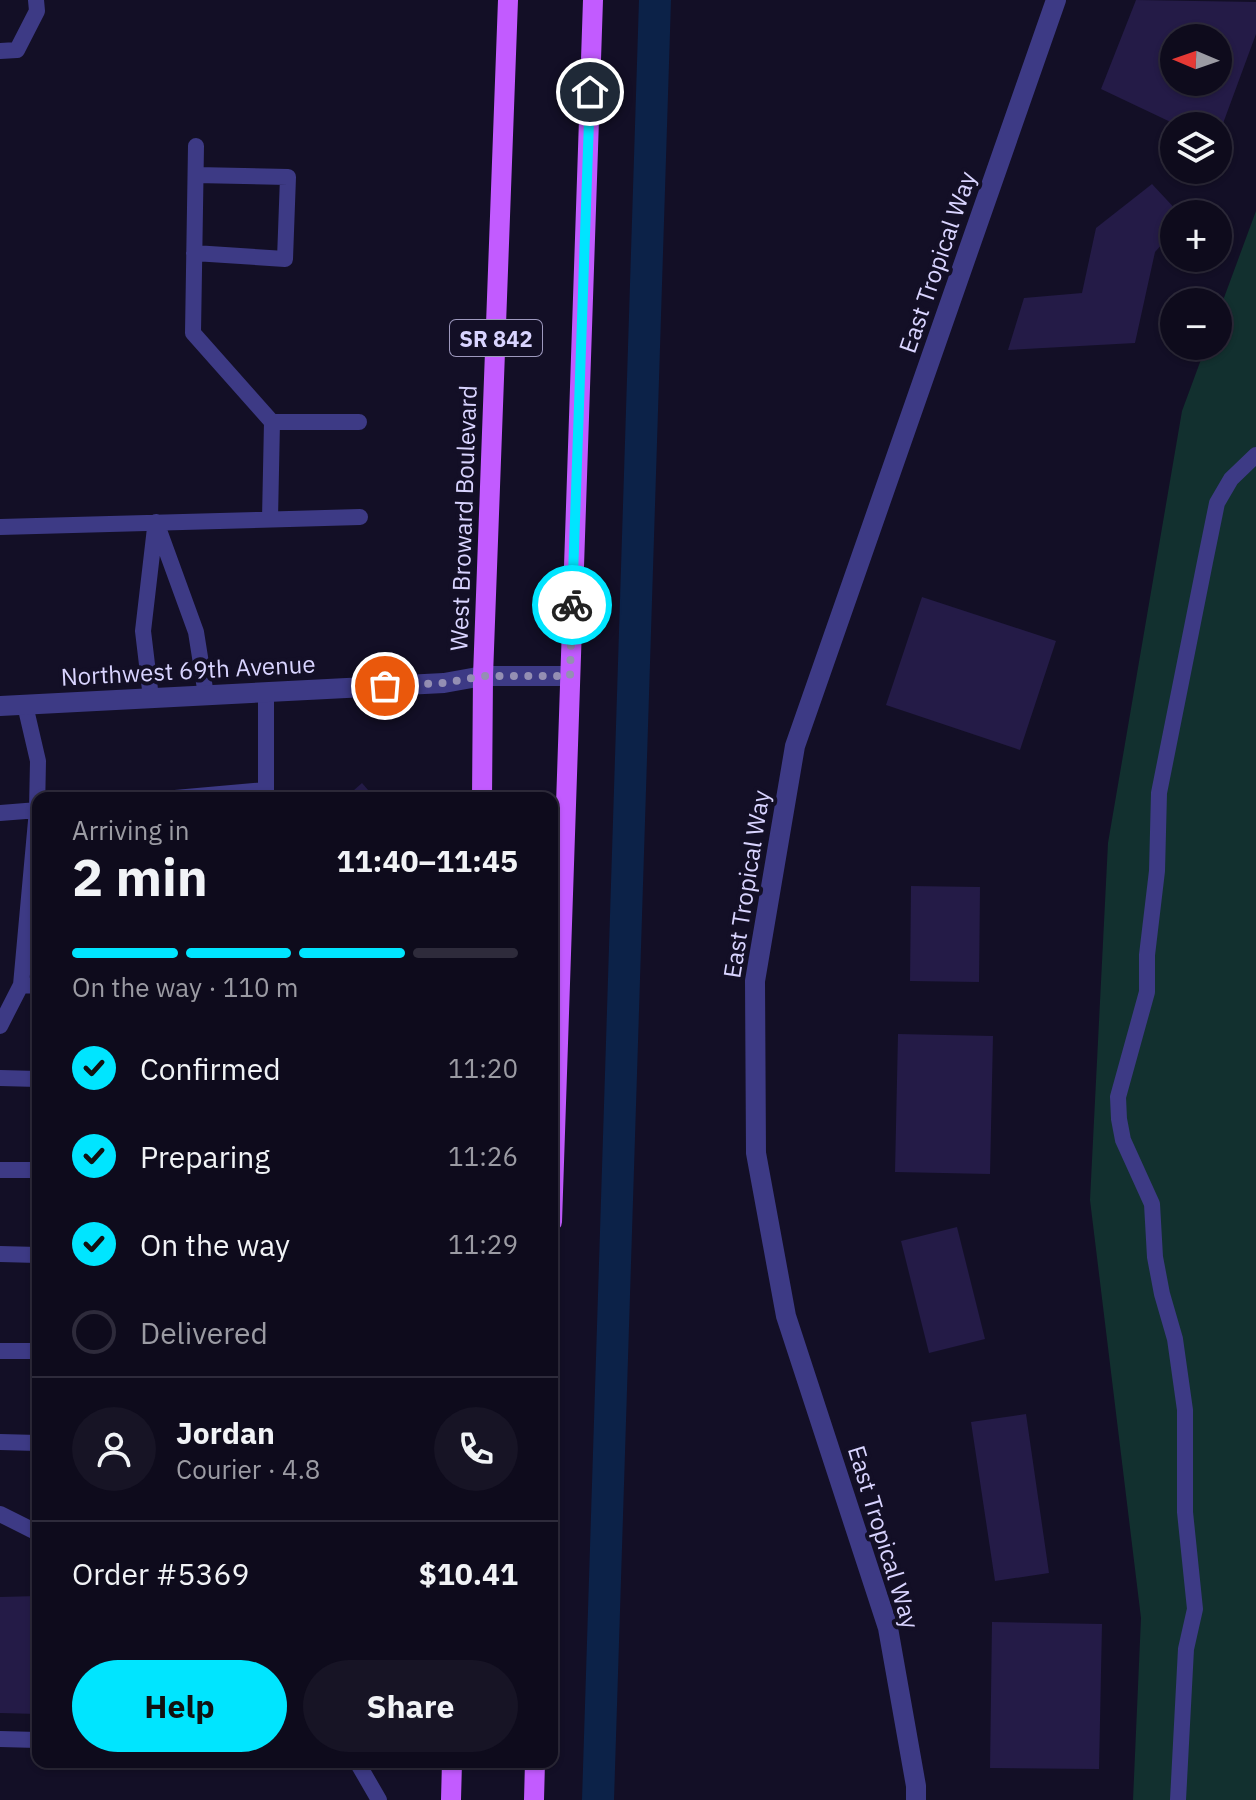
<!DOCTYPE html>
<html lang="en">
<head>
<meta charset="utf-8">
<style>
  :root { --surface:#0e0b1c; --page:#171425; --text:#f1f3f6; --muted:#9b9ba3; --line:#2e2b3b; --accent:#00e5ff }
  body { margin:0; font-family:"IBM Plex Sans",sans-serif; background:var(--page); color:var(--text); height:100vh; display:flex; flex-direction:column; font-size:30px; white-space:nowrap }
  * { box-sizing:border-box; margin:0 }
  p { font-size:26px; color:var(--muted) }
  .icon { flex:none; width:44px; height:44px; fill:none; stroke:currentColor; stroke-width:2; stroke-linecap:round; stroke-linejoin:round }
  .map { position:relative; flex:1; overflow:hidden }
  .details { position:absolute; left:32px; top:792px; width:526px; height:976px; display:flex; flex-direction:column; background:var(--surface); border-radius:16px; box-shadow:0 2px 6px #0004,0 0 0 2px var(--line) }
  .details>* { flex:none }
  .needle { width:52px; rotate:272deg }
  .controls { position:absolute; left:1160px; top:24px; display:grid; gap:16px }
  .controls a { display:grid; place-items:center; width:72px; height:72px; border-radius:50%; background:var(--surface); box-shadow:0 2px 6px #0004,0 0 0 2px var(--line); font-size:40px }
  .pin { position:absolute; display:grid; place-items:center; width:68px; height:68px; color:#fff; margin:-34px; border:4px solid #fff; border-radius:50%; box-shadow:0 2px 8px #0007 }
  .courier { position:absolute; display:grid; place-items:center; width:80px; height:80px; margin:-40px; border:6px solid #00e5ff; border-radius:50%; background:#fff; color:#222; box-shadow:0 2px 10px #0007 }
  .head em { font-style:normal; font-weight:800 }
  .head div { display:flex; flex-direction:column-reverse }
  .head { display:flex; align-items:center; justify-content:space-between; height:136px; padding:0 40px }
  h1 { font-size:52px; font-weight:800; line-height:60px }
  .bar { display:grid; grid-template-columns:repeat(4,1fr); gap:12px 8px; align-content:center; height:96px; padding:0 40px }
  .bar i { height:10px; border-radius:6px; background:var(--line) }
  .bar .current { background:var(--accent) }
  .bar p { grid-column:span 4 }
  .line { display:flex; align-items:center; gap:20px; padding:0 40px; border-top:2px solid var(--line) }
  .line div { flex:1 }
  .round { display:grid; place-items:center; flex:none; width:84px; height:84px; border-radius:42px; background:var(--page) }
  ol { padding:0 40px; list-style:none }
  li { display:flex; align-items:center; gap:24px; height:88px }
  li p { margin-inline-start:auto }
  li .icon { padding:8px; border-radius:50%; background:var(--accent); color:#111; stroke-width:4 }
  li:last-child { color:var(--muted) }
  li i { width:44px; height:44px; border:4px solid var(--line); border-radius:50% }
  .action { display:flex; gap:16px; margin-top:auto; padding:16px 40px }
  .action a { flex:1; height:92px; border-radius:48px; background:var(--accent); color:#111; font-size:32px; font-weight:800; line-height:92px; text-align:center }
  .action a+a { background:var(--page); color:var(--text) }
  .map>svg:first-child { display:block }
  .green { fill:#12302f }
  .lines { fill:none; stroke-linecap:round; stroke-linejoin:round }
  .canal { stroke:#0c2248; stroke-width:32 }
  .building { fill:#241b47; fill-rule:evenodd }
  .lane { stroke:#3d3a85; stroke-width:16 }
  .street { stroke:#3d3a85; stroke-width:20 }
  .primary { stroke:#c25bff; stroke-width:20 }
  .done { stroke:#948fb3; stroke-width:8; stroke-dasharray:0 14.4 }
  .route { stroke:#00e5ff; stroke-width:10 }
  .labels { text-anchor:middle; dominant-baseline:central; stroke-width:8; stroke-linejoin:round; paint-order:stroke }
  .shield { fill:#130f26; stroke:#9e99be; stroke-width:2 }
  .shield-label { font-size:22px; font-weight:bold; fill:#d9d4ff }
  .street-label { font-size:24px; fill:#d9d4ff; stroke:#130f26 }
</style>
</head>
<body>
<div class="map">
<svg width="1256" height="1800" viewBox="0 0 1256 1800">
  <rect width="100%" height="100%" fill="#130f26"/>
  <path class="green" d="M 1256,211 L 1256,1800 L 1133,1800 L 1141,1618 L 1090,1200 L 1108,843 L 1182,411 L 1206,346 L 1218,346 L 1218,314 Z"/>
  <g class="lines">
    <path class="canal" d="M 598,1800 L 655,0"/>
  </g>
  <path class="building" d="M 1136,0 L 1256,2 L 1256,34 L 1218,137 L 1218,126 L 1179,126 L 1101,89 ZM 1174,38 L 1218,38 L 1218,82 L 1174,82 Z
    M 1152,184 L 1180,214 L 1174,214 L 1174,231 L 1155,252 L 1135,343 L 1008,350 L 1024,298 L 1082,293 L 1096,228 Z
    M 922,597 L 1056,641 L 1020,750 L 886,705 Z
    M 362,783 L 375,798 L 345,798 Z
    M 911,886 L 980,887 L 979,982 L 910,981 Z
    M 898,1034 L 993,1036 L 990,1174 L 895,1172 Z
    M 957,1227 L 985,1339 L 929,1353 L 901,1241 Z
    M 1026,1414 L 1049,1573 L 995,1581 L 971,1422 Z
    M 38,1596 L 38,1714 L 0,1713 L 0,1597 Z
    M 992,1622 L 1102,1624 L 1099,1769 L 990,1768 Z"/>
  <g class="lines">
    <path class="lane" d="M 0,51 L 17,50 L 37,11 L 36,0
      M 196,146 L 193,333 L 272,422 L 270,519
      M 194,253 L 285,259 L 288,177 L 196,175
      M 272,422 L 359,422
      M 156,522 L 196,632 L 206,695
      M 0,527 L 360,517
      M 151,698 L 143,631 L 155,528
      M 175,798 L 266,790 L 266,692
      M 0,813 L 38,810
      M 21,985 L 38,986
      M 0,1026 L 21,985 L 37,810 L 38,761 L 25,705
      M 0,1078 L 38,1079
      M 0,1170 L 38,1170
      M 0,1254 L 38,1255
      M 0,1351 L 38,1351
      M 0,1442 L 38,1443
      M 0,1514 L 38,1533
      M 0,1739 L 38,1740
      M 357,1762 L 379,1800
      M 1178,1800 L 1186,1649 L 1195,1609 L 1185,1512 L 1185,1410 L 1175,1339 L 1162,1294 L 1155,1257 L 1152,1204 L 1123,1140 L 1119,1119 L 1118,1097 L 1147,992 L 1147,955 L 1157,871 L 1159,793 L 1205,562 L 1217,503 L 1231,479 L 1256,455"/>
    <path class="street" d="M 0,706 L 444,683 L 483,676 L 570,676
      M 916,1800 L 916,1786 L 888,1628 L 786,1316 L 756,1153 L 755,981 L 795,746 L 1056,0"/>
    <path class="primary" d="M 482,798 L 483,676 L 508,0
      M 552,1222 L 593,0
      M 451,1800 L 452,1762
      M 534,1800 L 535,1762"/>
  </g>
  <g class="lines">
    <path class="done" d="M 385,686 L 444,683 L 483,676 L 570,676 L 572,605"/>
    <path class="route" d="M 572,605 L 590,92"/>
  </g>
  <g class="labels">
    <rect class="shield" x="450" y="320" width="92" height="36" rx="6"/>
    <g class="shield-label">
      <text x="496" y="338">SR 842</text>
    </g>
    <g class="street-label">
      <text transform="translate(937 262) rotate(-71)">East Tropical Way</text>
      <text transform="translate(463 518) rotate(-88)">West Broward Boulevard</text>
      <text transform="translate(188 670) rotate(-3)">Northwest 69th Avenue</text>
      <text transform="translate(746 884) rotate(-81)">East Tropical Way</text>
      <text transform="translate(884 1537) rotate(73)">East Tropical Way</text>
    </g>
  </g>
</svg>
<div class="controls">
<a><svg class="needle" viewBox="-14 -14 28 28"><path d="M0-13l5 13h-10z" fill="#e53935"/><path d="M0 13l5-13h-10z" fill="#9b9ba3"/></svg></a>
<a><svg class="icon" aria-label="layers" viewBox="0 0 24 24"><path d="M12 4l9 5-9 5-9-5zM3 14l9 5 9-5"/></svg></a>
<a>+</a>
<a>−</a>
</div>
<div class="pin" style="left:385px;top:686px;background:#ea580c"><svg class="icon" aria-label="bag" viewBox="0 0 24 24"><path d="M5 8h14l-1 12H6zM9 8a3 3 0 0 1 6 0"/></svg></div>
<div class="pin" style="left:590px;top:92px;background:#1f2937"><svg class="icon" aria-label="home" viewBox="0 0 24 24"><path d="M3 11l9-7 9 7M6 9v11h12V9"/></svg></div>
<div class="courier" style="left:572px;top:605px"><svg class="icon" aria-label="bike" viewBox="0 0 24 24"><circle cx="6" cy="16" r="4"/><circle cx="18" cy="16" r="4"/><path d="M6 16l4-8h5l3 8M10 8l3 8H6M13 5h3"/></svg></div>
<section class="details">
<div class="head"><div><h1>2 min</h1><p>Arriving in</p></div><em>11:40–11:45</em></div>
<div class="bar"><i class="current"></i><i class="current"></i><i class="current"></i><i></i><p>On the way · 110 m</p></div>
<ol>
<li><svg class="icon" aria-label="check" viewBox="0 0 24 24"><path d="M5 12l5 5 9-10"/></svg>Confirmed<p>11:20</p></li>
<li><svg class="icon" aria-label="check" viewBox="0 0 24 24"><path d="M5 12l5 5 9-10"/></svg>Preparing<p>11:26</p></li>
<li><svg class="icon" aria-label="check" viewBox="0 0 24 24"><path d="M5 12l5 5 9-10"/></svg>On the way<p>11:29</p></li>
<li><i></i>Delivered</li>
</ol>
<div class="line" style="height:144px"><a class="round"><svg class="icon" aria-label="person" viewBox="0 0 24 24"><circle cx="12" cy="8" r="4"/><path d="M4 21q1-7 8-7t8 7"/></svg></a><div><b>Jordan</b><p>Courier · 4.8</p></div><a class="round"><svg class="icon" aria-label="phone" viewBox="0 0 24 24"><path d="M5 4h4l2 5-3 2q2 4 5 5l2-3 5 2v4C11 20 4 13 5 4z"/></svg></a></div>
<div class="line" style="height:104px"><div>Order #5369</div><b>$10.41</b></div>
<div class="action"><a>Help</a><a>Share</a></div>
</section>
</div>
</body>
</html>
